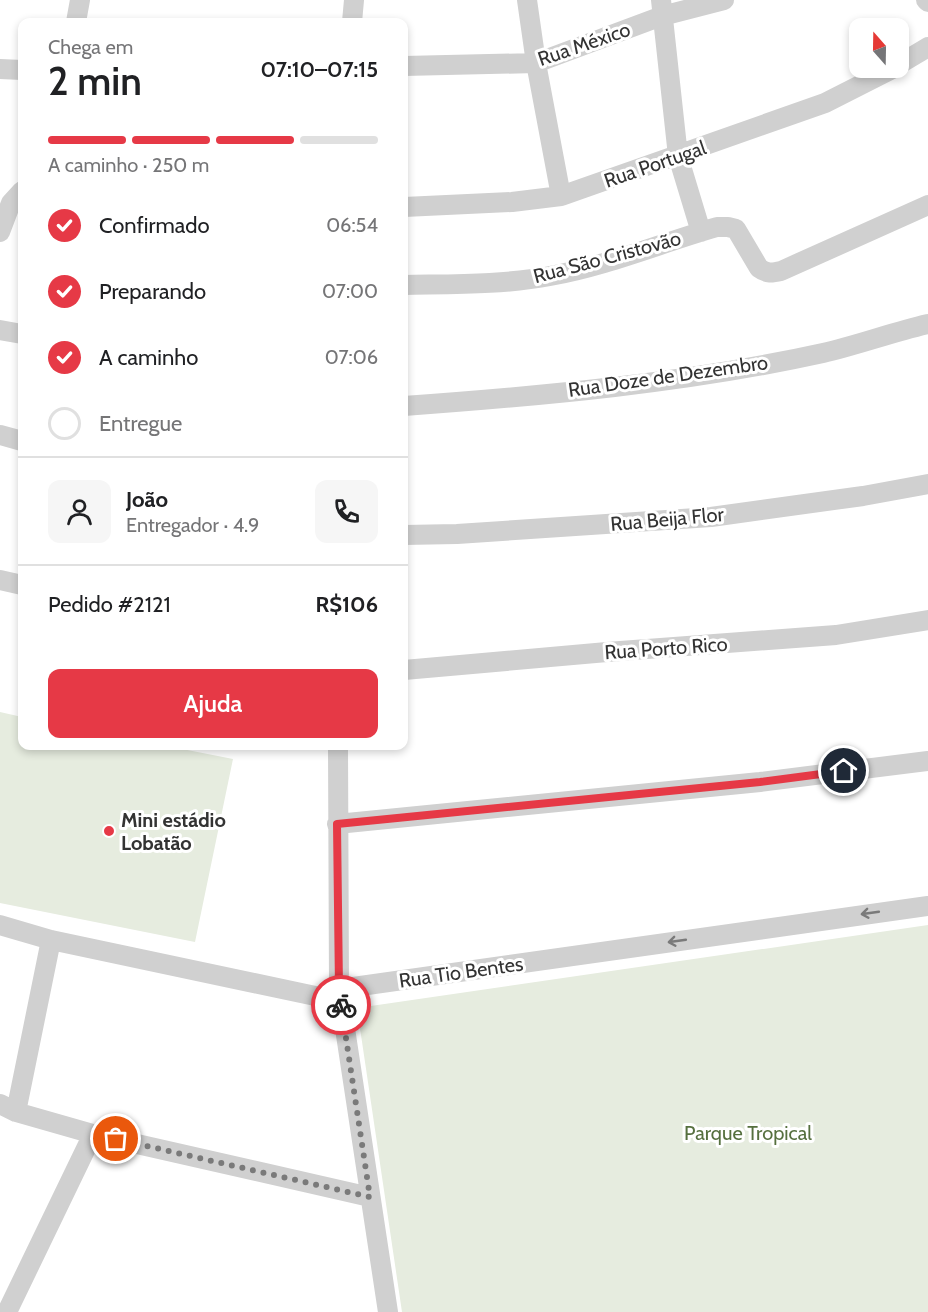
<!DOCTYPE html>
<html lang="pt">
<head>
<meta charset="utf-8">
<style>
  :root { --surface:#fff; --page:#f6f6f6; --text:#202124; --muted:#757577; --line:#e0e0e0; --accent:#e63946 }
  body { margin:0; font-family:Cabin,sans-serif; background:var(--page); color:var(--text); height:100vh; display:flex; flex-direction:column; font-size:22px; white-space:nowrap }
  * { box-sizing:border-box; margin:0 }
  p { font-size:20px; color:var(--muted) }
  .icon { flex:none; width:33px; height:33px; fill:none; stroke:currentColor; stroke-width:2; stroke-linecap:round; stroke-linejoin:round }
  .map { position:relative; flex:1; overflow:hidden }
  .details { position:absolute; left:18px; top:18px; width:390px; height:732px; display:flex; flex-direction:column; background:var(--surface); border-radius:12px; box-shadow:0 3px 9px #0003 }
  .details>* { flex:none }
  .needle { width:39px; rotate:340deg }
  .tools { position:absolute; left:849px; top:18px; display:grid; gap:12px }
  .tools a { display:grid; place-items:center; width:60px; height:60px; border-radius:12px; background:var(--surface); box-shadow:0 3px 9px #0003; font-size:30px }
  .pin { position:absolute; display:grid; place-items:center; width:51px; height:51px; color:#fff; margin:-26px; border:3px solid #fff; border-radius:50%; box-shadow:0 2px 6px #0007 }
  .courier { position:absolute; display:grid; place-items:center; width:60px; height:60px; margin:-30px; border:4px solid #e63946; border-radius:50%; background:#fff; color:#222; box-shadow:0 2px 8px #0007 }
  .summary em { font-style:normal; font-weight:600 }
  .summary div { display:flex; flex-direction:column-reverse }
  .summary { display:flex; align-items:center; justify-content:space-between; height:102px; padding:0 30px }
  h1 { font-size:39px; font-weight:600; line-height:45px }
  .bar { display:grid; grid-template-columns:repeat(4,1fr); gap:9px 6px; align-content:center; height:72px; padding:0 30px }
  .bar i { height:8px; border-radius:4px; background:var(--line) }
  .bar .current { background:var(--accent) }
  .bar p { grid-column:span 4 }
  .line { display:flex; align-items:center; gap:15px; padding:0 30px; border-top:2px solid var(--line) }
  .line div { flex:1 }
  .round { display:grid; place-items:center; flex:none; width:63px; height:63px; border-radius:12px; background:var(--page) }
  ol { padding:0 30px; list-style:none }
  li { display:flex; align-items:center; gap:18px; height:66px }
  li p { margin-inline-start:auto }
  li .icon { padding:6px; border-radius:50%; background:var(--accent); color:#fff; stroke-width:4 }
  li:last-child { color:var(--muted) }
  li i { width:33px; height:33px; border:3px solid var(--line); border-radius:50% }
  .primary-button { display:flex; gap:12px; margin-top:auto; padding:12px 30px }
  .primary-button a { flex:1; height:69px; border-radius:12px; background:var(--accent); color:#fff; font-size:24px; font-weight:600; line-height:69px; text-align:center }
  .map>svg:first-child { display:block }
  .green { fill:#e6ecdf }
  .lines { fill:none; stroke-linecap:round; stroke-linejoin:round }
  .minor { stroke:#d0d0d0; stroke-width:20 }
  .oneway { stroke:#7a7a7a }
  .done { stroke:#7a7a7a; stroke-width:6; stroke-dasharray:0 10.8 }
  .route { stroke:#e63946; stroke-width:8 }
  .poi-dot { fill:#e63946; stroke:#fff; stroke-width:2 }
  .labels { text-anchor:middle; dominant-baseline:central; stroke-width:6; stroke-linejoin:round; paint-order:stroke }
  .street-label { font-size:20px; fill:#333; stroke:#fff }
  .poi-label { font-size:20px; font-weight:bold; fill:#333; stroke:#fff; text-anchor:start }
  .park-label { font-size:20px; fill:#56703f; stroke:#fff }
</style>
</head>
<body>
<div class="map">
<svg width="928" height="1312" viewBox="0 0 928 1312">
  <rect width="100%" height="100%" fill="#fff"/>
  <path class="green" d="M 0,712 L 22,717 L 22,746 L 167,746 L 233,759 L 195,942 L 0,903 Z
    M 928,925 L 928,1312 L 402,1312 L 357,1008 Z"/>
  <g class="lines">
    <path class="minor" d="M 527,0 L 536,63 L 561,196
      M 661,0 L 678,156 L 701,232
      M 926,0 L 928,2
      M 76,22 L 80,0
      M 352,22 L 354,0
      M 898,65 L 928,47
      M 404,66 L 536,63 L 662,16 L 724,0
      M 0,69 L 22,70
      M 404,207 L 512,202 L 561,196 L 825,103 L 894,68
      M 0,232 L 11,203 L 22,191
      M 404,285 C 450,284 504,285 550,276 C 607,266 661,243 717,227 L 728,227 L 736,229 L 759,268 C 767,274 772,273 781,271 L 928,205
      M 0,330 L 22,334
      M 404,406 C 542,396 687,383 823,353 C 858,345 893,332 928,324
      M 0,435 L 22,441
      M 404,535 L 457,534 L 711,517 L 863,496 L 928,484
      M 0,580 L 22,585
      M 404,670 L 607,652 L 836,635 L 928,620
      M 338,746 L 339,989 L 388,1312
      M 337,824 L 760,782 L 928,761
      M 0,925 L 51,940 L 320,997 L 339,989 L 928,906
      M 0,1104 L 16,1112 L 93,1134 L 370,1197
      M 16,1112 L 51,940
      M 7,1312 L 93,1134"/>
  </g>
  <defs><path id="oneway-shaft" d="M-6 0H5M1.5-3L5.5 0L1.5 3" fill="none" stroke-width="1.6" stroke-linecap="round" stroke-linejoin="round" transform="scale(1.5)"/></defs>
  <g class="oneway">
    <use href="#oneway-shaft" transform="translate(870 913) rotate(172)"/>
    <use href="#oneway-shaft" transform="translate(677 941) rotate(172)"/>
  </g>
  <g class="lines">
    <path class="done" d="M 116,1139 L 370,1197 L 341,1005"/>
    <path class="route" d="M 341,1005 L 339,989 L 337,824 L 760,782 L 844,771"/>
  </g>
  <circle class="poi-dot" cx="109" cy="831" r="6"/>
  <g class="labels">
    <g class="street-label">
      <text transform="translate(584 44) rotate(-19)">Rua México</text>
      <text transform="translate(655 164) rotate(-19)">Rua Portugal</text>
      <text transform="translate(607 257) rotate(-15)">Rua São Cristovão</text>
      <text transform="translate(668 376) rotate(-8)">Rua Doze de Dezembro</text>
      <text transform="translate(667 519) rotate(-5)">Rua Beija Flor</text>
      <text transform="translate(666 648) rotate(-4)">Rua Porto Rico</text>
      <text transform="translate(461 972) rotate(-8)">Rua Tio Bentes</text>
    </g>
    <g class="poi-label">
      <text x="121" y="820">Mini estádio<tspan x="121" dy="23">Lobatão</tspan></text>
    </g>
    <g class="park-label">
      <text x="748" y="1133">Parque Tropical</text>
    </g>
  </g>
</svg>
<div class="tools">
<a><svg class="needle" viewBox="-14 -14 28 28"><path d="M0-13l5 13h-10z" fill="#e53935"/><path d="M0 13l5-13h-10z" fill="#757577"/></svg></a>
</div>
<div class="pin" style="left:116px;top:1139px;background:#ea580c"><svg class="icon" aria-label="bag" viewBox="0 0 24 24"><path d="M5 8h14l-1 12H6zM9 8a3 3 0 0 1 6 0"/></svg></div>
<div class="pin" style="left:844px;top:771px;background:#1f2937"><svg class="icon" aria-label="home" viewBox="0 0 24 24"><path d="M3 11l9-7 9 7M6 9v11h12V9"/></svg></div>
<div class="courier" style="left:341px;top:1005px"><svg class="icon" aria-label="bike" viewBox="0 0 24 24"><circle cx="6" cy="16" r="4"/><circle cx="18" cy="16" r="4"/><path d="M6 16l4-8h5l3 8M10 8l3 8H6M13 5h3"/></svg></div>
<section class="details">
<div class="summary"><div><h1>2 min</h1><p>Chega em</p></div><em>07:10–07:15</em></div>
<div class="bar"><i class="current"></i><i class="current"></i><i class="current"></i><i></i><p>A caminho · 250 m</p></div>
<ol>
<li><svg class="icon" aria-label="check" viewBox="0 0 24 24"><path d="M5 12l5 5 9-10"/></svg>Confirmado<p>06:54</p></li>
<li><svg class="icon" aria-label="check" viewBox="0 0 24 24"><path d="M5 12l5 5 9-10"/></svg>Preparando<p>07:00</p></li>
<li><svg class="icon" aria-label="check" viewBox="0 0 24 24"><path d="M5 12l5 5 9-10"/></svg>A caminho<p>07:06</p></li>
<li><i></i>Entregue</li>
</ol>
<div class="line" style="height:108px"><a class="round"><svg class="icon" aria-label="person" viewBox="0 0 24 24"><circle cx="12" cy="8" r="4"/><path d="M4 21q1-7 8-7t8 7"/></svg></a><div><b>João</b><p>Entregador · 4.9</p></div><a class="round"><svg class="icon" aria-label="phone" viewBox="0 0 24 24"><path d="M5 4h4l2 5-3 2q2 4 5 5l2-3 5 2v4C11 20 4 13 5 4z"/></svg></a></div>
<div class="line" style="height:78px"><div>Pedido #2121</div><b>R$106</b></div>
<div class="primary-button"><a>Ajuda</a></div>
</section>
</div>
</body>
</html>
